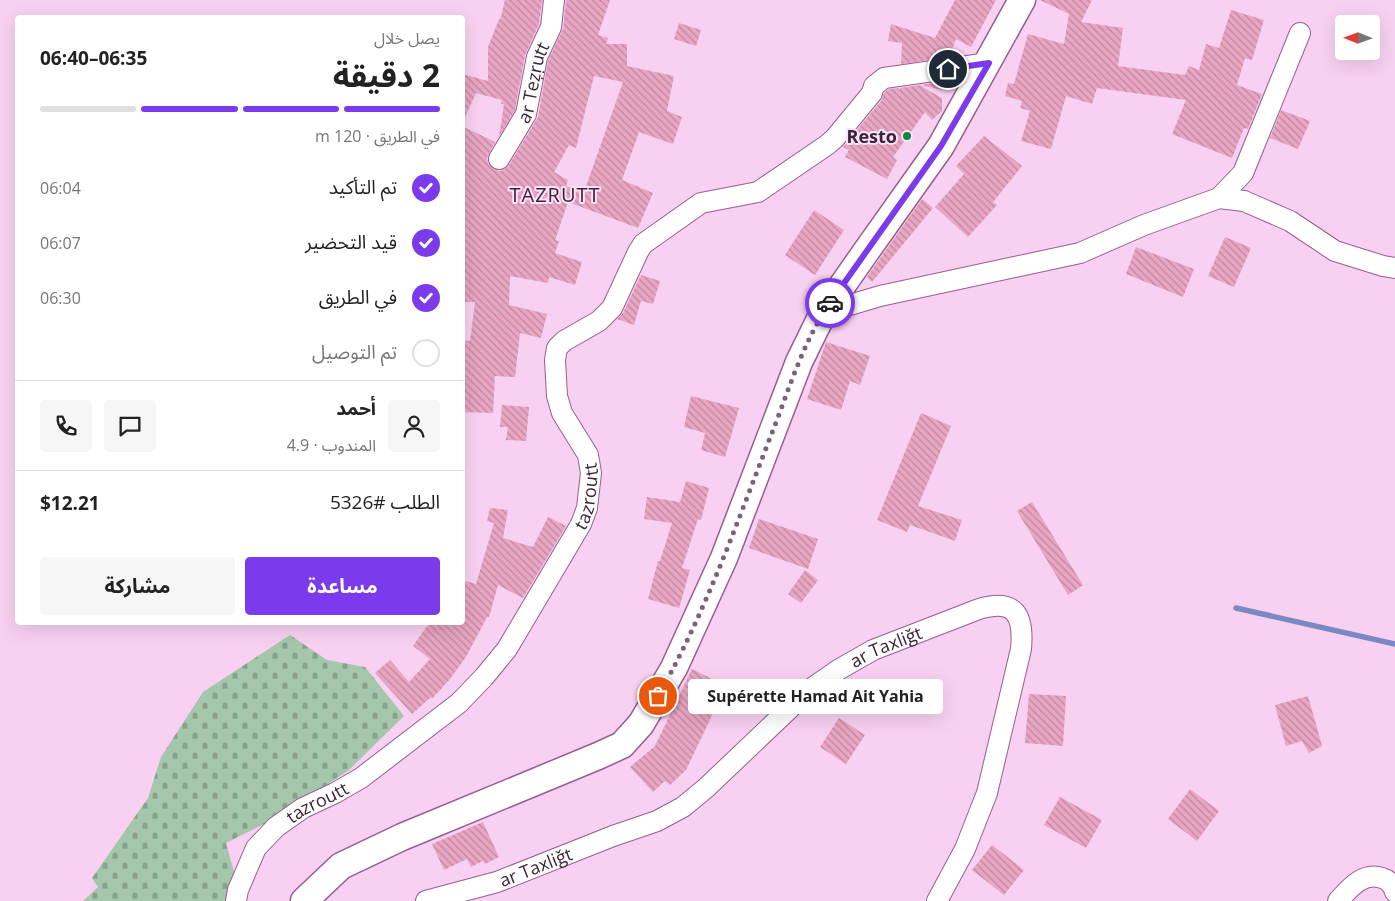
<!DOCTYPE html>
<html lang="ar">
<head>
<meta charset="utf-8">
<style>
  :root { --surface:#fff; --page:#f6f6f6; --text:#222; --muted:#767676; --line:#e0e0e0; --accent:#7c3aed }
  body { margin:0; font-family:"Open Sans","Noto Sans Arabic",sans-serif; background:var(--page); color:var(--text); direction:rtl; height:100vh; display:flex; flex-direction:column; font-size:19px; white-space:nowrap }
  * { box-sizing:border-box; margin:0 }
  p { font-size:16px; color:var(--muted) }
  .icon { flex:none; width:28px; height:28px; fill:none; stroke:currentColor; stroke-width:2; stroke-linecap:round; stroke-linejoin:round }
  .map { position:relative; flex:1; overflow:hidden; direction:ltr }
  .side { position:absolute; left:15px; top:15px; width:450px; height:610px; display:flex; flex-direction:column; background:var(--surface); border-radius:5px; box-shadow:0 5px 20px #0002; direction:rtl }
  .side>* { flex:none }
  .needle { width:32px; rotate:271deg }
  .buttons { position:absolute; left:1335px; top:15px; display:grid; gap:10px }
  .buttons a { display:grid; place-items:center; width:45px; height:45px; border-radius:5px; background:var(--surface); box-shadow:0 5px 20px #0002; font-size:25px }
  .pin { position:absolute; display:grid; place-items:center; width:42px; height:42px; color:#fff; margin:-21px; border:2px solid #fff; border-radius:50%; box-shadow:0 1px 5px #0007 }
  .courier { position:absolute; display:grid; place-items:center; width:50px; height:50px; margin:-25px; border:4px solid #7c3aed; border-radius:50%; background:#fff; color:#222; box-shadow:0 1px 6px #0007 }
  .bubble { position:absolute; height:35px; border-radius:5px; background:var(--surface); box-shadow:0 5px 20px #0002; font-size:16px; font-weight:700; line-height:35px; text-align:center; direction:rtl }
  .head em { font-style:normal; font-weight:700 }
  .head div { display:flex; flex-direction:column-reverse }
  .head { display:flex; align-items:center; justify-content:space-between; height:85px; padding:0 25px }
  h1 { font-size:32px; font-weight:700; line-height:38px }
  .bar { display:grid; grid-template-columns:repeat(4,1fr); gap:8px 5px; align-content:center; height:60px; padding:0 25px }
  .bar i { height:6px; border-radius:4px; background:var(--line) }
  .bar .on { background:var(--accent) }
  .bar p { grid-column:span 4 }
  .line { display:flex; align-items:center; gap:12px; padding:0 25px; border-top:1px solid var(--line) }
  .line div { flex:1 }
  .round { display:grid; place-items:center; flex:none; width:52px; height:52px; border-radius:5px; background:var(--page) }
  ol { padding:0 25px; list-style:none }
  li { display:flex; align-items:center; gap:15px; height:55px }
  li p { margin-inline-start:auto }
  li .icon { padding:5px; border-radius:50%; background:var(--accent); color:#fff; stroke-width:4 }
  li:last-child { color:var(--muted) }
  li i { width:28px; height:28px; border:2px solid var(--line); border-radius:50% }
  .cta { display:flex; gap:10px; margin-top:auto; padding:10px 25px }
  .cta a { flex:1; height:58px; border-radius:5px; background:var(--accent); color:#fff; font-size:20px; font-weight:700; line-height:58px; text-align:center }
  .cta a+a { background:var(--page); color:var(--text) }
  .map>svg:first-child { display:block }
  .cemetery { fill:url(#cemetery-stones) }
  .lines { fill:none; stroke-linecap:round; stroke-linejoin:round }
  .stream { stroke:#7989c1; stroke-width:5.5 }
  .building { fill:url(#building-back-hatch); fill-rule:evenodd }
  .minor-casing { stroke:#975d90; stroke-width:22 }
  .major-casing { stroke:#975d90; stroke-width:29 }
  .minor { stroke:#fff; stroke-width:20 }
  .major { stroke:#fff; stroke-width:26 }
  .done { stroke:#7e6079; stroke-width:5; stroke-dasharray:0 9 }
  .route { stroke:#7c3aed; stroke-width:6 }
  .poi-dot { fill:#0c8a45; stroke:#fde2f8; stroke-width:2 }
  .labels { text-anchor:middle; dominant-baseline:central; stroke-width:4; stroke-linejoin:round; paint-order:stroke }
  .street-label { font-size:18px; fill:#3c2338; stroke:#fde2f8 }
  .poi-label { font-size:18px; font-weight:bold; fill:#3c2338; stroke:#fde2f8; text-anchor:end }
  .quarter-label { font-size:20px; letter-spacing:1px; fill:#3c2338; stroke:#fde2f8 }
</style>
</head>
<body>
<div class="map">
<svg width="1395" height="901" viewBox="0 0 1395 901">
  <defs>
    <pattern id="cemetery-stones" width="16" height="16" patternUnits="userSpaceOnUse" patternTransform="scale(1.25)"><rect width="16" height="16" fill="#a4c7ab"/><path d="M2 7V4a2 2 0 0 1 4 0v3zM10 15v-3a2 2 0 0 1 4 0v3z" fill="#87a18c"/></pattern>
    <pattern id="building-back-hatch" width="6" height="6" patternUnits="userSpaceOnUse" patternTransform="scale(1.25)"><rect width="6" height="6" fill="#e9a6c3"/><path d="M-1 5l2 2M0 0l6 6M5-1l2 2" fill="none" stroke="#be879f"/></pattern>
  </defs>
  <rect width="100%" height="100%" fill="#f8d0f1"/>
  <path class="cemetery" d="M 290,635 L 327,660 L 365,667 L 404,716 L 349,770 L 278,817 L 226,843 L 235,875 L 227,901 L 83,901 L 98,887 L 92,878 L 148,798 L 161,757 L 203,692 Z"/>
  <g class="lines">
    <path class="stream" d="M 1236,608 L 1395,644"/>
  </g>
  <path class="building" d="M 505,0 L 542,0 L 539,24 L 525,55 L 515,110 L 499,137 L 504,104 L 501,104 L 502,100 L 476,93 L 462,124 L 462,74 L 488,81 L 488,47 L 499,19 L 500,20 Z
    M 566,0 L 610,0 L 598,35 L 608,38 L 606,44 L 627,44 L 627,66 L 674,76 L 667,111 L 682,117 L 673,144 L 639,132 L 622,180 L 653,193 L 638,228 L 568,202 L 555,240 L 559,241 L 555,253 L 582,262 L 575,285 L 549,277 L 548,283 L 510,276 L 509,305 L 547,314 L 541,338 L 520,333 L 515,377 L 495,376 L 493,413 L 462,412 L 462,340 L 470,341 L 475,302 L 462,302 L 462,126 L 495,142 L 487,158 L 488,164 L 493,169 L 499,171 L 504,170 L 509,165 L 538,117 L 548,61 L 563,29 ZM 594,76 L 623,82 L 584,192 L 566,186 L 568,180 L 554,172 L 569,145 L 576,148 Z
    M 955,0 L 996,0 L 971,47 L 956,39 L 949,57 L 901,64 L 902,43 L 888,41 L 891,24 L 935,38 Z
    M 1040,0 L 1092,0 L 1081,22 L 1123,28 L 1118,66 L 1185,75 L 1189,66 L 1199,70 L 1206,44 L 1219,48 L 1231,10 L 1264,20 L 1252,60 L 1245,58 L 1237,85 L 1262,94 L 1248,129 L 1244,128 L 1232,158 L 1172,134 L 1186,100 L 1097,88 L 1092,104 L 1066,96 L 1051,149 L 1021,141 L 1030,111 L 1020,108 L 1022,101 L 1005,96 L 1008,83 L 1014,84 L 1028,34 L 1064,44 L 1069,14 Z
    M 679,23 L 701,30 L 696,46 L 674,39 Z
    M 942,82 L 942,90 L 921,85 L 921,86 L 942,98 L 942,111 L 932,120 L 925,112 L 893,157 L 897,160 L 887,179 L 845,157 L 849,150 L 843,147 L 881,101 L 884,93 L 889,89 L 898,88 L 900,90 L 900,88 Z
    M 1281,110 L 1310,121 L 1298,149 L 1270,138 Z
    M 984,136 L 1022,166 L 993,202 L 997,205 L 968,237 L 935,207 L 964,174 L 956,166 Z
    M 922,199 L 933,208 L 872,282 L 867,277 Z
    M 814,210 L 844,230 L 815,275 L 785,255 Z
    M 1225,237 L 1251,248 L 1234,287 L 1208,276 Z
    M 1136,247 L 1194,269 L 1183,297 L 1126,274 Z
    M 641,275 L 660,281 L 653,304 L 641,301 L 634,325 L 617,319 L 623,313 Z
    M 826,342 L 870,356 L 860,385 L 850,381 L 841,410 L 807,399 Z
    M 691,396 L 739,408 L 725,457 L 701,450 L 705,433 L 684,427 Z
    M 502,405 L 529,407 L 526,441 L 506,440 L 508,427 L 500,427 Z
    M 921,413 L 951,426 L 918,506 L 962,520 L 955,541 L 910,525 L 907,532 L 877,520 Z
    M 686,481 L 709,488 L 701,520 L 698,519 L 682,568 L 690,570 L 679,608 L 648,599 L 658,561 L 660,561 L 672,523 L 644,519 L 647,497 L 680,502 Z
    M 1032,502 L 1083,585 L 1068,595 L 1017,511 Z
    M 490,508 L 508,510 L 503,538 L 533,547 L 548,517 L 566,526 L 523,598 L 498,585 L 489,617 L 487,617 L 466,657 L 450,679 L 432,699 L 431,697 L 412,714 L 375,673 L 390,660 L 409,682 L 430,659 L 413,646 L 430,622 L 462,622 L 462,580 L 476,584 L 494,523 L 487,521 Z
    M 759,519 L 818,539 L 808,569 L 749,548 Z
    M 805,570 L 818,580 L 801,603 L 788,594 Z
    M 692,669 L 726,686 L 686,770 L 670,785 L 665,781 L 653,792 L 630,767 L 655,746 Z
    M 1029,694 L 1066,696 L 1063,746 L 1025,743 Z
    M 1308,696 L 1322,746 L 1309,753 L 1302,741 L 1286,746 L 1275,705 Z
    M 839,718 L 865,735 L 846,764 L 820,747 Z
    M 1190,789 L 1219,811 L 1197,841 L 1168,819 Z
    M 1060,797 L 1102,820 L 1086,848 L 1044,825 Z
    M 483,822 L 499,857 L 485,864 L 483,861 L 471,867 L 467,859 L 444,870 L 432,844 Z
    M 992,845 L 1024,870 L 1004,895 L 972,870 Z"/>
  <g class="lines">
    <defs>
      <g id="minor">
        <path id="s1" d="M 499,159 L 526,114 L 537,57 L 551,27 L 554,0"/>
        <path d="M 1219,198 L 1244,201 L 1290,221 L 1335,251 L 1383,266 L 1395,268"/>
        <path d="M 823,313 L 880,296 L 1080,253 L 1144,225 L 1219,198 L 1243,173 L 1300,33"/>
        <path id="s2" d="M 236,901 L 238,890 L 256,848 L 276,827 L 303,808 L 335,793 L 361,778 L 459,703 L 484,677 L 507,649 L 581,524 L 587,508 L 591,473 L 588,455 L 562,413 L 557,396 L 555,360 L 557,348 L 564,341 L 599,321 L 612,308 L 638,252 L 643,244 L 701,203 L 758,192 L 827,145 L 835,138 L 872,93 L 874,86 L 884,78 L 989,63"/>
        <path id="s3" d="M 426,901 L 497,882 L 613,836 L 657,821 L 683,807 L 706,788 L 808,691 L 838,670 L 873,650 L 979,609 C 1016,598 1024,616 1021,649 L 987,793 L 965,849 L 937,901"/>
        <path d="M 1338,901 C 1349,889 1363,871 1382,878 C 1389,880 1393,885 1395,892"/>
      </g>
      <path id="major" d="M 304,901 L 341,866 L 402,837 L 598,756 L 622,745 L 641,724 L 674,668 L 724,558 L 799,362 L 823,313 L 865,253 L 941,146 L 1022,0"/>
    </defs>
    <use href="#minor" class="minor-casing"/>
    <use href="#major" class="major-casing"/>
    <use href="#minor" class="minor"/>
    <use href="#major" class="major"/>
  </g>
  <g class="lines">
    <path class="done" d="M 658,696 C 705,614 736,525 770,438 C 788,393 802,343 830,303"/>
    <path class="route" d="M 830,303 L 941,146 L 989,63 L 948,69"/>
  </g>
  <circle class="poi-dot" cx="907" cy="136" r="5"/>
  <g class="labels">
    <g class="street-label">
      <text stroke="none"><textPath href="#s1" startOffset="85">ar Teẓṛutt</textPath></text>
      <text stroke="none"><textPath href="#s2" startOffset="554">tazroutt</textPath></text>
      <text stroke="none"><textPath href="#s3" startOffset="535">ar Taxliǧt</textPath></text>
      <text stroke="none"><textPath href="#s2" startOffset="134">tazroutt</textPath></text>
      <text stroke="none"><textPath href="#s3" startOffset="115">ar Taxliǧt</textPath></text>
    </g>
    <g class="poi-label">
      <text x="897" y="136">Resto</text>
    </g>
    <g class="quarter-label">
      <text x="555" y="194">TAZRUTT</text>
    </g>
  </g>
</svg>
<div class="buttons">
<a><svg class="needle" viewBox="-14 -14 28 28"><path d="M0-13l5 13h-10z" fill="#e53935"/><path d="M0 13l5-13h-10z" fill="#767676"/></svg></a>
</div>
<div class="pin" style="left:658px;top:696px;background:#ea580c"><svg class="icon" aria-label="bag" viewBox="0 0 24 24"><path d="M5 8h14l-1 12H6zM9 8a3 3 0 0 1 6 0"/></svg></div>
<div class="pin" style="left:948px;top:69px;background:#1f2937"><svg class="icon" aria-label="home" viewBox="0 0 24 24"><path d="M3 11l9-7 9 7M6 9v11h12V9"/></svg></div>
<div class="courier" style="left:830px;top:303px"><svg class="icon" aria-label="car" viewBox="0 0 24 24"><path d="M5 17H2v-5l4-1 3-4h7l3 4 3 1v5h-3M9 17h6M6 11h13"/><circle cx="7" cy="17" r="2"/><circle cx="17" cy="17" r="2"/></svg></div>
<div class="bubble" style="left:688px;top:679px;width:255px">Supérette Hamad Ait Yahia</div>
<section class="side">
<div class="head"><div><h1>2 دقيقة</h1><p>يصل خلال</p></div><em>06:35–06:40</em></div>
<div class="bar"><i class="on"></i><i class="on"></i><i class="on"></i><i></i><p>في الطريق · 120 m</p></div>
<ol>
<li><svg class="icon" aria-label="check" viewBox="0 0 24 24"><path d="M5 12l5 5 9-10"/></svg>تم التأكيد<p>06:04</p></li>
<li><svg class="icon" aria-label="check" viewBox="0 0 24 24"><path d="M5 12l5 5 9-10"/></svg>قيد التحضير<p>06:07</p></li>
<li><svg class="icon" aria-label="check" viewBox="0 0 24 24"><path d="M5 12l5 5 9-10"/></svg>في الطريق<p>06:30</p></li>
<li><i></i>تم التوصيل</li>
</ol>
<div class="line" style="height:90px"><a class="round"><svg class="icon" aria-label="person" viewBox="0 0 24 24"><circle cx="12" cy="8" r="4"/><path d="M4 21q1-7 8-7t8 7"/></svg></a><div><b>أحمد</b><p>المندوب · 4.9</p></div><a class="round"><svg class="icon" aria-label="chat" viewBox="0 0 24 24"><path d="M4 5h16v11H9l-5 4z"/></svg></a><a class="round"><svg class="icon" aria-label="phone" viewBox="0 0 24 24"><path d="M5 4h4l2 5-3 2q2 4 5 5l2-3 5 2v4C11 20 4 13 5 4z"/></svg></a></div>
<div class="line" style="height:65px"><div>الطلب #5326</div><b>$12.21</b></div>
<div class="cta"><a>مساعدة</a><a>مشاركة</a></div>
</section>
</div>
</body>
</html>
